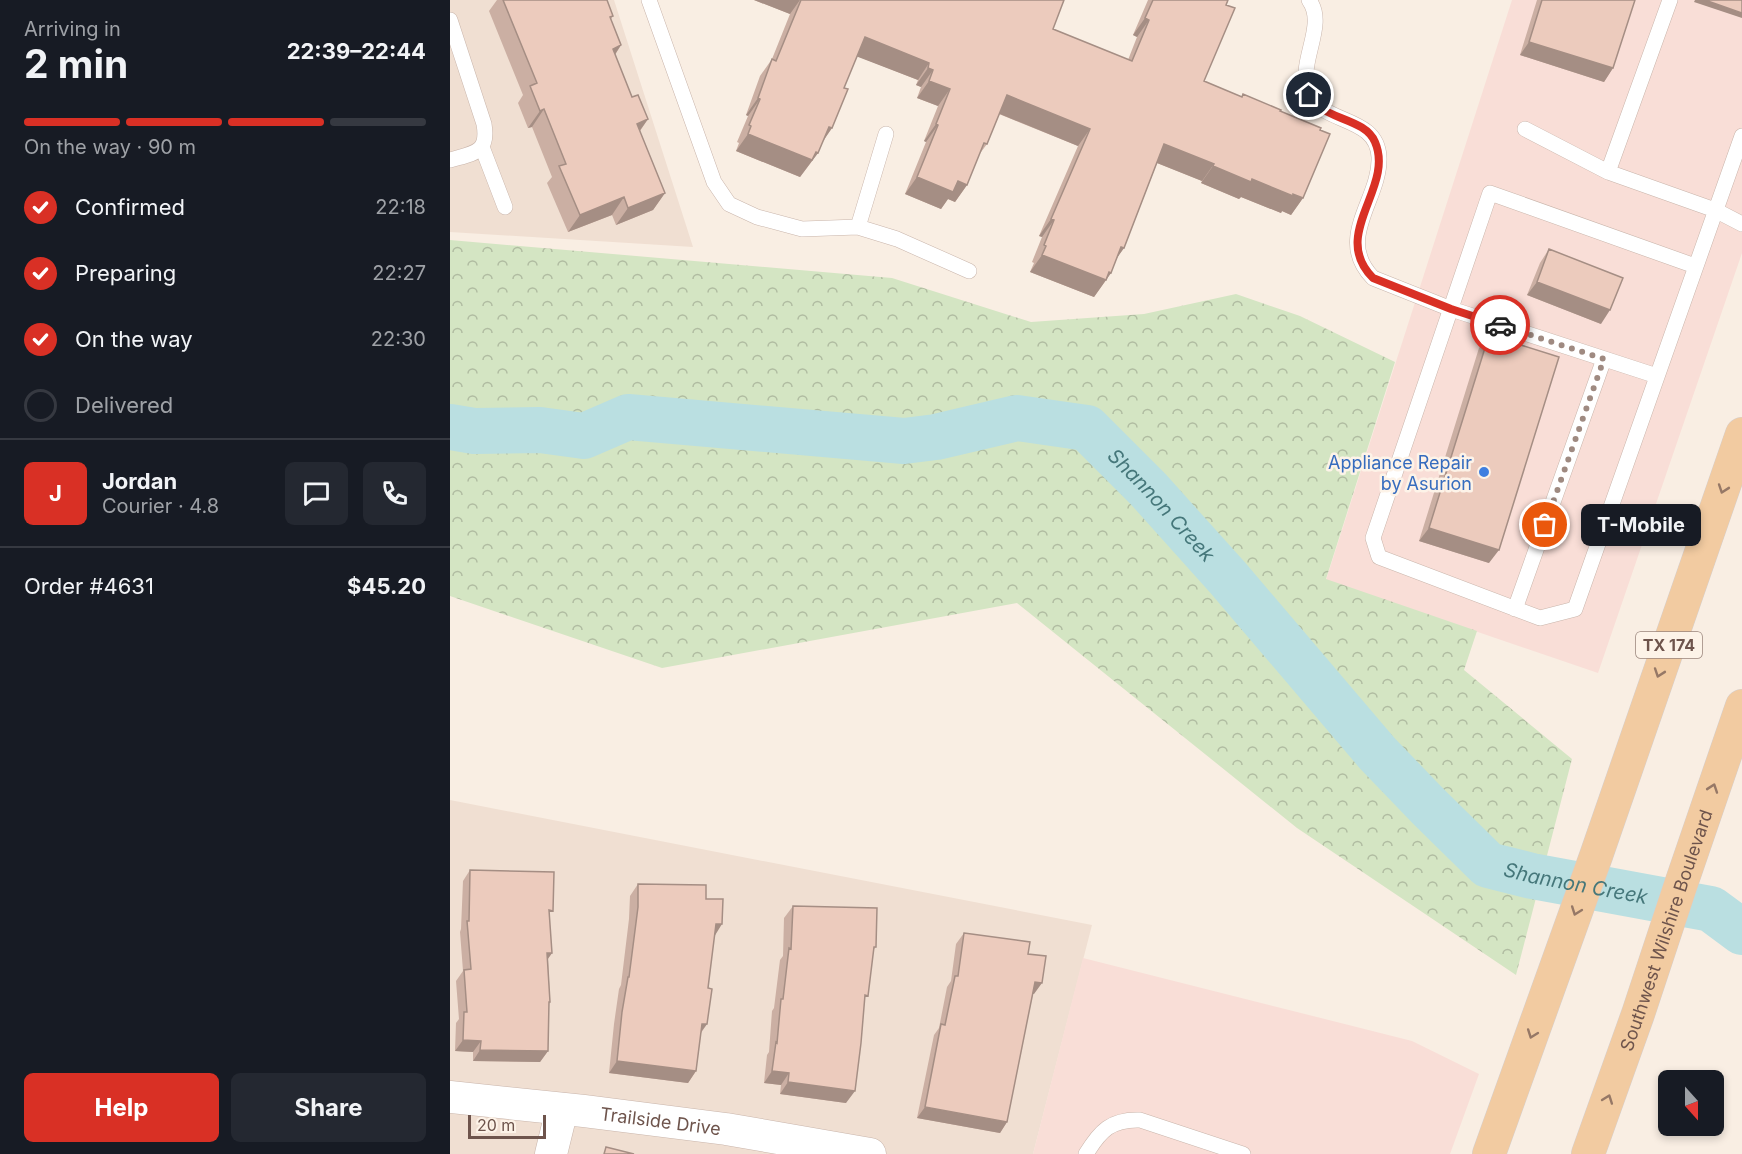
<!DOCTYPE html>
<html lang="en">
<head>
<meta charset="utf-8">
<style>
  :root { --surface:#171b24; --page:#242831; --text:#f1f3f6; --muted:#9ea1a6; --line:#363941; --accent:#d93025 }
  body { margin:0; font-family:Inter,sans-serif; background:var(--page); color:var(--text); height:100vh; display:flex; flex-direction:column; font-size:22px; white-space:nowrap }
  * { box-sizing:border-box; margin:0 }
  p { font-size:20px; color:var(--muted) }
  .icon { flex:none; width:33px; height:33px; fill:none; stroke:currentColor; stroke-width:2; stroke-linecap:round; stroke-linejoin:round }
  .map { position:relative; flex:1; overflow:hidden }
  .side { display:flex; flex-direction:column; background:var(--surface); width:450px }
  .side>* { flex:none }
  .needle { width:39px; rotate:159deg }
  .controls { position:absolute; left:1208px; top:1070px; display:grid; gap:12px }
  .controls a { display:grid; place-items:center; width:66px; height:66px; border-radius:9px; background:var(--surface); box-shadow:0 3px 9px #0003; font-size:30px }
  .scale { position:absolute; left:18px; bottom:15px; width:78px; box-sizing:border-box; padding-left:6px; border:3px solid #6e544c; border-top:0; font-size:16px; line-height:21px; white-space:nowrap; color:#6e544c; -webkit-text-stroke:4px #fdf3e8; paint-order:stroke }
  .pin { position:absolute; display:grid; place-items:center; width:51px; height:51px; color:#fff; margin:-26px; border:3px solid #fff; border-radius:50%; box-shadow:0 2px 6px #0007 }
  .courier { position:absolute; display:grid; place-items:center; width:60px; height:60px; margin:-30px; border:4px solid #d93025; border-radius:50%; background:#fff; color:#222; box-shadow:0 2px 8px #0007 }
  .bubble { position:absolute; height:42px; border-radius:9px; background:var(--surface); box-shadow:0 3px 9px #0003; font-size:20px; font-weight:700; line-height:42px; text-align:center }
  .summary em { font-style:normal; font-weight:700 }
  .summary div { display:flex; flex-direction:column-reverse }
  .summary { display:flex; align-items:center; justify-content:space-between; height:102px; padding:0 24px }
  h1 { font-size:39px; font-weight:700; line-height:45px }
  .bar { display:grid; grid-template-columns:repeat(4,1fr); gap:9px 6px; align-content:center; height:72px; padding:0 24px }
  .bar i { height:8px; border-radius:4px; background:var(--line) }
  .bar .on { background:var(--accent) }
  .bar p { grid-column:span 4 }
  .line { display:flex; align-items:center; gap:15px; padding:0 24px; border-top:2px solid var(--line) }
  .line div { flex:1 }
  .round { display:grid; place-items:center; flex:none; width:63px; height:63px; border-radius:9px; background:var(--page) }
  ol { padding:0 24px; list-style:none }
  li { display:flex; align-items:center; gap:18px; height:66px }
  li p { margin-inline-start:auto }
  li .icon { padding:6px; border-radius:50%; background:var(--accent); color:#fff; stroke-width:4 }
  li:last-child { color:var(--muted) }
  li i { width:33px; height:33px; border:3px solid var(--line); border-radius:50% }
  .cta { display:flex; gap:12px; margin-top:auto; padding:12px 24px }
  .cta a { flex:1; height:69px; border-radius:9px; background:var(--accent); color:#fff; font-size:24px; font-weight:700; line-height:69px; text-align:center }
  .cta a+a { background:var(--page); color:var(--text) }
  main { display:flex; flex:1; min-height:0 }
  .map>svg:first-child { display:block }
  .residential { fill:#f0dfd2 }
  .commercial { fill:#f9ded7 }
  .forest { fill:url(#forest-crowns) }
  .lines { fill:none; stroke-linecap:round; stroke-linejoin:round }
  .river { stroke:#badfe1; stroke-width:46 }
  .lane-casing { stroke:#c9b5ab; stroke-width:16 }
  .street-casing { stroke:#c9b5ab; stroke-width:33 }
  .primary-casing { stroke:#d6cfcd; stroke-width:34 }
  .lane { stroke:#fff; stroke-width:15 }
  .street { stroke:#fff; stroke-width:32 }
  .primary { stroke:#f2cba1; stroke-width:33 }
  .wall { fill:#cbafa3 }
  .shaded-wall { fill:#a58e84 }
  .building { fill:#eccbbd; stroke:#a58e84; stroke-width:1.5 }
  .oneway { stroke:#967866 }
  .done { stroke:#9f8a81; stroke-width:6; stroke-dasharray:0 10.8 }
  .route { stroke:#d93025; stroke-width:8 }
  .shop-dot { fill:#3f7fe0; stroke:#fdf3e8; stroke-width:2 }
  .labels { text-anchor:middle; dominant-baseline:central; stroke-width:5; stroke-linejoin:round; paint-order:stroke }
  .shield { fill:#fdf3e8; stroke:#99847b; stroke-width:1.5 }
  .shield-label { font-size:16px; font-weight:bold; fill:#6e544c }
  .shop-label { font-size:18px; fill:#366cbe; stroke:#fdf3e8; text-anchor:end }
  .street-label { font-size:18px; fill:#6e544c; stroke:#fdf3e8 }
  .water-label { font-size:20px; font-style:italic; fill:#45777a; stroke:#fdf3e8 }
</style>
</head>
<body>
<main>
<section class="side">
<div class="summary"><div><h1>2 min</h1><p>Arriving in</p></div><em>22:39–22:44</em></div>
<div class="bar"><i class="on"></i><i class="on"></i><i class="on"></i><i></i><p>On the way · 90 m</p></div>
<ol>
<li><svg class="icon" aria-label="check" viewBox="0 0 24 24"><path d="M5 12l5 5 9-10"/></svg>Confirmed<p>22:18</p></li>
<li><svg class="icon" aria-label="check" viewBox="0 0 24 24"><path d="M5 12l5 5 9-10"/></svg>Preparing<p>22:27</p></li>
<li><svg class="icon" aria-label="check" viewBox="0 0 24 24"><path d="M5 12l5 5 9-10"/></svg>On the way<p>22:30</p></li>
<li><i></i>Delivered</li>
</ol>
<div class="line" style="height:108px"><b class="round" style="background:var(--accent);color:#fff">J</b><div><b>Jordan</b><p>Courier · 4.8</p></div><a class="round"><svg class="icon" aria-label="chat" viewBox="0 0 24 24"><path d="M4 5h16v11H9l-5 4z"/></svg></a><a class="round"><svg class="icon" aria-label="phone" viewBox="0 0 24 24"><path d="M5 4h4l2 5-3 2q2 4 5 5l2-3 5 2v4C11 20 4 13 5 4z"/></svg></a></div>
<div class="line" style="height:78px"><div>Order #4631</div><b>$45.20</b></div>
<div class="cta"><a>Help</a><a>Share</a></div>
</section>
<div class="map">
<svg width="1292" height="1154" viewBox="0 0 1292 1154">
  <defs>
    <pattern id="forest-crowns" width="20" height="18" patternUnits="userSpaceOnUse" patternTransform="scale(1.5)"><rect width="20" height="18" fill="#d4e5c3"/><path d="M2 6a3 3 0 1 1 6 0M12 15a3 3 0 1 1 6 0" fill="none" stroke="#b0bca1"/></pattern>
  </defs>
  <rect width="100%" height="100%" fill="#f9eee3"/>
  <path class="residential" d="M 0,0 L 164,0 L 243,247 L 0,232 Z
    M 0,800 L 642,925 L 583,1154 L 0,1154 Z"/>
  <path class="commercial" d="M 1062,0 L 1292,0 L 1292,253 L 1148,673 L 876,580 Z
    M 633,958 L 962,1041 L 1029,1074 L 1000,1154 L 583,1154 Z"/>
  <path class="forest" d="M 0,240 L 442,278 L 581,322 L 694,314 L 786,294 L 850,316 L 945,362 L 876,579 L 1027,631 L 1014,670 L 1122,759 L 1066,975 L 847,828 L 567,603 L 212,668 L 0,596 Z"/>
  <g class="lines">
    <path class="river" id="s1" d="M 0,427 L 24,431 L 90,430 L 134,436 L 178,417 L 454,441 L 486,437 L 567,418 L 637,428 L 698,489 L 778,578 L 927,753 L 979,807 L 1038,865 L 1082,876 L 1261,909 L 1292,932"/>
    <defs>
      <path id="lane" d="M 199,0 L 264,182 L 279,204 L 307,217 L 352,229 L 408,227 L 447,239 L 519,271
        M 859,0 C 878,26 846,63 859,93 C 872,125 927,115 929,157 C 931,199 884,238 923,278 L 1001,309 L 1207,376
        M 1220,0 L 1158,172 L 1265,210 L 1292,224
        M 0,20 L 34,124 C 39,153 24,153 0,160
        M 1075,129 L 1158,172
        M 32,147 L 55,207
        M 408,227 L 436,134
        M 1245,266 L 1040,193 L 923,538 L 929,557 L 1090,618 L 1125,609 L 1292,136
        M 1065,609 L 1154,359
        M 636,1154 C 650,1131 661,1119 690,1120 L 793,1154"/>
      <g id="street">
        <path id="s2" d="M 0,1097 L 134,1111 L 276,1129 L 420,1154"/>
        <path d="M 101,1154 L 112,1109"/>
      </g>
      <g id="primary">
        <path d="M 1039,1154 L 1146,856 L 1292,434"/>
        <path id="s3" d="M 1138,1154 L 1188,1014 L 1231,884 L 1292,706"/>
      </g>
    </defs>
    <use href="#lane" class="lane-casing"/>
    <use href="#street" class="street-casing"/>
    <use href="#primary" class="primary-casing"/>
    <use href="#lane" class="lane"/>
    <use href="#street" class="street"/>
    <use href="#primary" class="primary"/>
  </g>
  <path class="wall" d="M 47,0 L 53,0 L 163,16 L 161,19 L 171,45 L 165,55 L 182,97 L 198,119 L 190,131 L 215,193 L 203,210 L 166,225 L 162,215 L 118,232 L 97,183 L 102,177 L 82,127 L 78,128 L 68,103 L 73,95 L 39,11 Z
    M 304,0 L 614,0 L 603,29 L 678,60 L 687,37 L 683,35 L 698,0 L 778,0 L 754,81 L 792,97 L 793,94 L 830,111 L 853,198 L 841,215 L 832,211 L 831,213 L 791,197 L 789,199 L 751,183 L 752,181 L 707,163 L 674,248 L 666,259 L 661,273 L 644,297 L 580,272 L 584,263 L 582,262 L 592,237 L 589,236 L 628,146 L 549,114 L 537,144 L 528,156 L 517,185 L 505,202 L 498,199 L 491,209 L 455,194 L 476,142 L 474,141 L 488,106 L 467,98 L 471,87 L 466,85 L 468,80 L 407,56 L 394,88 L 382,128 L 372,143 L 368,153 L 350,177 L 286,151 L 289,143 L 287,142 L 298,116 L 296,115 L 310,76 L 322,59 L 340,14 Z
    M 1087,0 L 1185,0 L 1163,68 L 1154,82 L 1070,55 Z
    M 1099,249 L 1151,324 L 1077,295 L 1090,263 Z
    M 1039,335 L 1039,563 L 969,541 L 1029,348 Z
    M 20,870 L 99,916 L 102,953 L 98,959 L 100,1002 L 99,1004 L 98,1051 L 90,1062 L 23,1061 L 23,1052 L 5,1051 L 6,1023 L 9,1019 L 6,981 L 13,971 L 10,932 L 11,929 L 13,881 Z
    M 188,884 L 256,899 L 264,936 L 258,988 L 257,1024 L 251,1033 L 246,1071 L 238,1083 L 159,1073 L 164,1024 L 169,989 L 171,985 L 179,919 L 180,896 Z
    M 343,906 L 426,947 L 423,950 L 396,1103 L 330,1094 L 331,1085 L 314,1083 L 317,1055 L 319,1052 L 322,1011 L 324,1008 L 330,960 L 333,956 L 334,918 Z
    M 514,933 L 578,954 L 584,994 L 583,993 L 557,1122 L 550,1133 L 467,1118 L 484,1035 L 489,1028 L 497,987 L 501,981 L 506,944 Z"/>
  <path class="shaded-wall" d="M 304,0 L 350,0 L 340,14 Z
    M 1245,0 L 1255,0 L 1292,13 L 1292,18 L 1244,2 Z
    M 695,18 L 699,20 L 687,37 L 683,35 Z
    M 415,37 L 479,63 L 468,80 L 403,55 Z
    M 1079,42 L 1163,68 L 1154,82 L 1070,55 Z
    M 171,45 L 160,62 L 163,49 Z
    M 478,68 L 483,70 L 471,87 L 466,85 Z
    M 479,81 L 500,89 L 488,106 L 467,98 Z
    M 557,95 L 640,129 L 628,146 L 545,112 Z
    M 308,98 L 310,99 L 298,116 L 296,115 Z
    M 94,109 L 82,127 L 78,128 L 90,111 Z
    M 198,119 L 186,136 L 187,124 Z
    M 486,124 L 488,125 L 476,142 L 474,141 Z
    M 379,127 L 382,128 L 370,145 Z
    M 298,134 L 366,152 L 368,153 L 350,177 L 286,151 Z
    M 714,144 L 764,164 L 752,181 L 702,161 Z
    M 763,166 L 802,179 L 853,198 L 841,215 L 832,211 L 831,213 L 791,197 L 789,199 L 751,183 Z
    M 467,177 L 508,181 L 517,185 L 505,202 L 498,199 L 491,209 L 455,194 Z
    M 215,193 L 203,210 L 166,225 L 178,208 Z
    M 174,197 L 162,215 L 118,232 L 130,215 Z
    M 601,219 L 604,220 L 592,237 L 589,236 Z
    M 671,247 L 674,248 L 662,265 Z
    M 592,255 L 659,272 L 661,273 L 644,297 L 580,272 Z
    M 1087,282 L 1160,310 L 1151,324 L 1077,295 Z
    M 979,528 L 1049,550 L 1039,563 L 969,541 Z
    M 266,924 L 272,924 L 264,937 Z
    M 97,953 L 102,953 L 94,964 Z
    M 585,982 L 592,983 L 584,994 L 578,993 Z
    M 252,1024 L 257,1024 L 248,1036 Z
    M 13,1040 L 31,1041 L 23,1052 L 5,1051 Z
    M 30,1050 L 98,1051 L 90,1062 L 23,1061 Z
    M 167,1061 L 246,1071 L 238,1083 L 159,1073 Z
    M 322,1071 L 339,1073 L 331,1085 L 314,1083 Z
    M 338,1082 L 405,1091 L 396,1103 L 330,1094 Z
    M 475,1107 L 557,1122 L 550,1133 L 467,1118 Z"/>
  <path class="building" d="M 53,0 L 157,0 L 163,16 L 160,17 L 171,45 L 163,49 L 182,97 L 188,95 L 198,119 L 187,124 L 215,193 L 178,208 L 174,197 L 130,215 L 109,166 L 116,164 L 94,109 L 90,111 L 80,86 L 87,83 Z
    M 351,0 L 614,0 L 603,29 L 682,61 L 699,20 L 695,18 L 703,0 L 778,0 L 776,5 L 785,8 L 754,81 L 792,97 L 793,94 L 831,110 L 830,111 L 871,128 L 870,130 L 880,134 L 853,198 L 843,194 L 843,196 L 802,179 L 801,182 L 763,166 L 764,164 L 714,144 L 674,248 L 671,247 L 661,273 L 659,272 L 656,280 L 592,255 L 596,246 L 594,245 L 604,220 L 601,219 L 640,129 L 557,95 L 537,144 L 534,143 L 517,185 L 508,181 L 503,192 L 467,177 L 488,125 L 486,124 L 500,89 L 479,81 L 483,70 L 478,68 L 479,63 L 415,37 L 394,88 L 398,89 L 382,128 L 379,127 L 368,153 L 366,152 L 362,160 L 298,134 L 301,126 L 299,125 L 310,99 L 308,98 L 322,59 L 326,61 Z
    M 1092,0 L 1185,0 L 1163,68 L 1079,42 Z
    M 1255,0 L 1292,0 L 1292,13 Z
    M 1099,249 L 1173,278 L 1160,310 L 1087,282 Z
    M 1039,335 L 1109,357 L 1049,550 L 979,528 Z
    M 20,870 L 104,872 L 103,911 L 99,910 L 102,953 L 97,953 L 100,1002 L 99,1002 L 98,1051 L 30,1050 L 31,1041 L 13,1040 L 14,1012 L 17,1012 L 14,970 L 21,969 L 17,921 L 19,921 Z
    M 188,884 L 256,885 L 256,899 L 273,899 L 272,924 L 266,924 L 258,988 L 262,989 L 257,1024 L 252,1024 L 246,1071 L 167,1061 L 172,1012 L 178,977 L 179,977 L 188,907 Z
    M 343,906 L 427,908 L 426,947 L 424,947 L 418,996 L 415,995 L 411,1043 L 405,1091 L 338,1082 L 339,1073 L 322,1071 L 326,1042 L 327,1043 L 331,999 L 333,999 L 339,948 L 341,949 Z
    M 514,933 L 580,942 L 578,954 L 596,956 L 592,983 L 585,982 L 557,1122 L 475,1107 L 491,1024 L 495,1025 L 505,976 L 508,976 Z
    M 156,1147 L 184,1154 L 154,1154 Z"/>
  <defs><path id="oneway-chevron" d="M-2-3.5L2.5 0L-2 3.5" fill="none" stroke-width="1.6" stroke-linecap="round" stroke-linejoin="round" transform="scale(1.5)"/></defs>
  <g class="oneway">
    <use href="#oneway-chevron" transform="translate(1273 489) rotate(109)"/>
    <use href="#oneway-chevron" transform="translate(1209 673) rotate(109)"/>
    <use href="#oneway-chevron" transform="translate(1263 788) rotate(-71)"/>
    <use href="#oneway-chevron" transform="translate(1126 911) rotate(110)"/>
    <use href="#oneway-chevron" transform="translate(1082 1034) rotate(110)"/>
    <use href="#oneway-chevron" transform="translate(1158 1099) rotate(-70)"/>
  </g>
  <g class="lines">
    <path class="done" d="M 1050,325 L 1154,359 L 1095,525"/>
    <path class="route" d="M 859,95 C 862,98 865,103 868,106 C 885,120 916,121 925,142 C 945,188 879,234 923,278 L 1001,309 L 1050,325"/>
  </g>
  <circle class="shop-dot" cx="1034" cy="472" r="6"/>
  <g class="labels">
    <rect class="shield" x="1186" y="632" width="66" height="26" rx="4.5"/>
    <g class="shield-label">
      <text x="1219" y="645">TX 174</text>
    </g>
    <g class="shop-label">
      <text x="1022" y="462">Appliance Repair<tspan x="1022" dy="21">by Asurion</tspan></text>
    </g>
    <g class="street-label">
      <text stroke="none"><textPath href="#s3" startOffset="237">Southwest Wilshire Boulevard</textPath></text>
      <text stroke="none"><textPath href="#s2" startOffset="212">Trailside Drive</textPath></text>
    </g>
    <g class="water-label">
      <text stroke="none"><textPath href="#s1" startOffset="753">Shannon Creek</textPath></text>
      <text stroke="none"><textPath href="#s1" startOffset="1329">Shannon Creek</textPath></text>
    </g>
  </g>
</svg>
<div class="controls">
<a><svg class="needle" viewBox="-14 -14 28 28"><path d="M0-13l5 13h-10z" fill="#e53935"/><path d="M0 13l5-13h-10z" fill="#9ea1a6"/></svg></a>
</div>
<div class="scale">20 m</div>
<div class="pin" style="left:1095px;top:525px;background:#ea580c"><svg class="icon" aria-label="bag" viewBox="0 0 24 24"><path d="M5 8h14l-1 12H6zM9 8a3 3 0 0 1 6 0"/></svg></div>
<div class="pin" style="left:859px;top:95px;background:#1f2937"><svg class="icon" aria-label="home" viewBox="0 0 24 24"><path d="M3 11l9-7 9 7M6 9v11h12V9"/></svg></div>
<div class="courier" style="left:1050px;top:325px"><svg class="icon" aria-label="car" viewBox="0 0 24 24"><path d="M5 17H2v-5l4-1 3-4h7l3 4 3 1v5h-3M9 17h6M6 11h13"/><circle cx="7" cy="17" r="2"/><circle cx="17" cy="17" r="2"/></svg></div>
<div class="bubble" style="left:1131px;top:504px;width:120px">T-Mobile</div>
</div>
</main>
</body>
</html>
